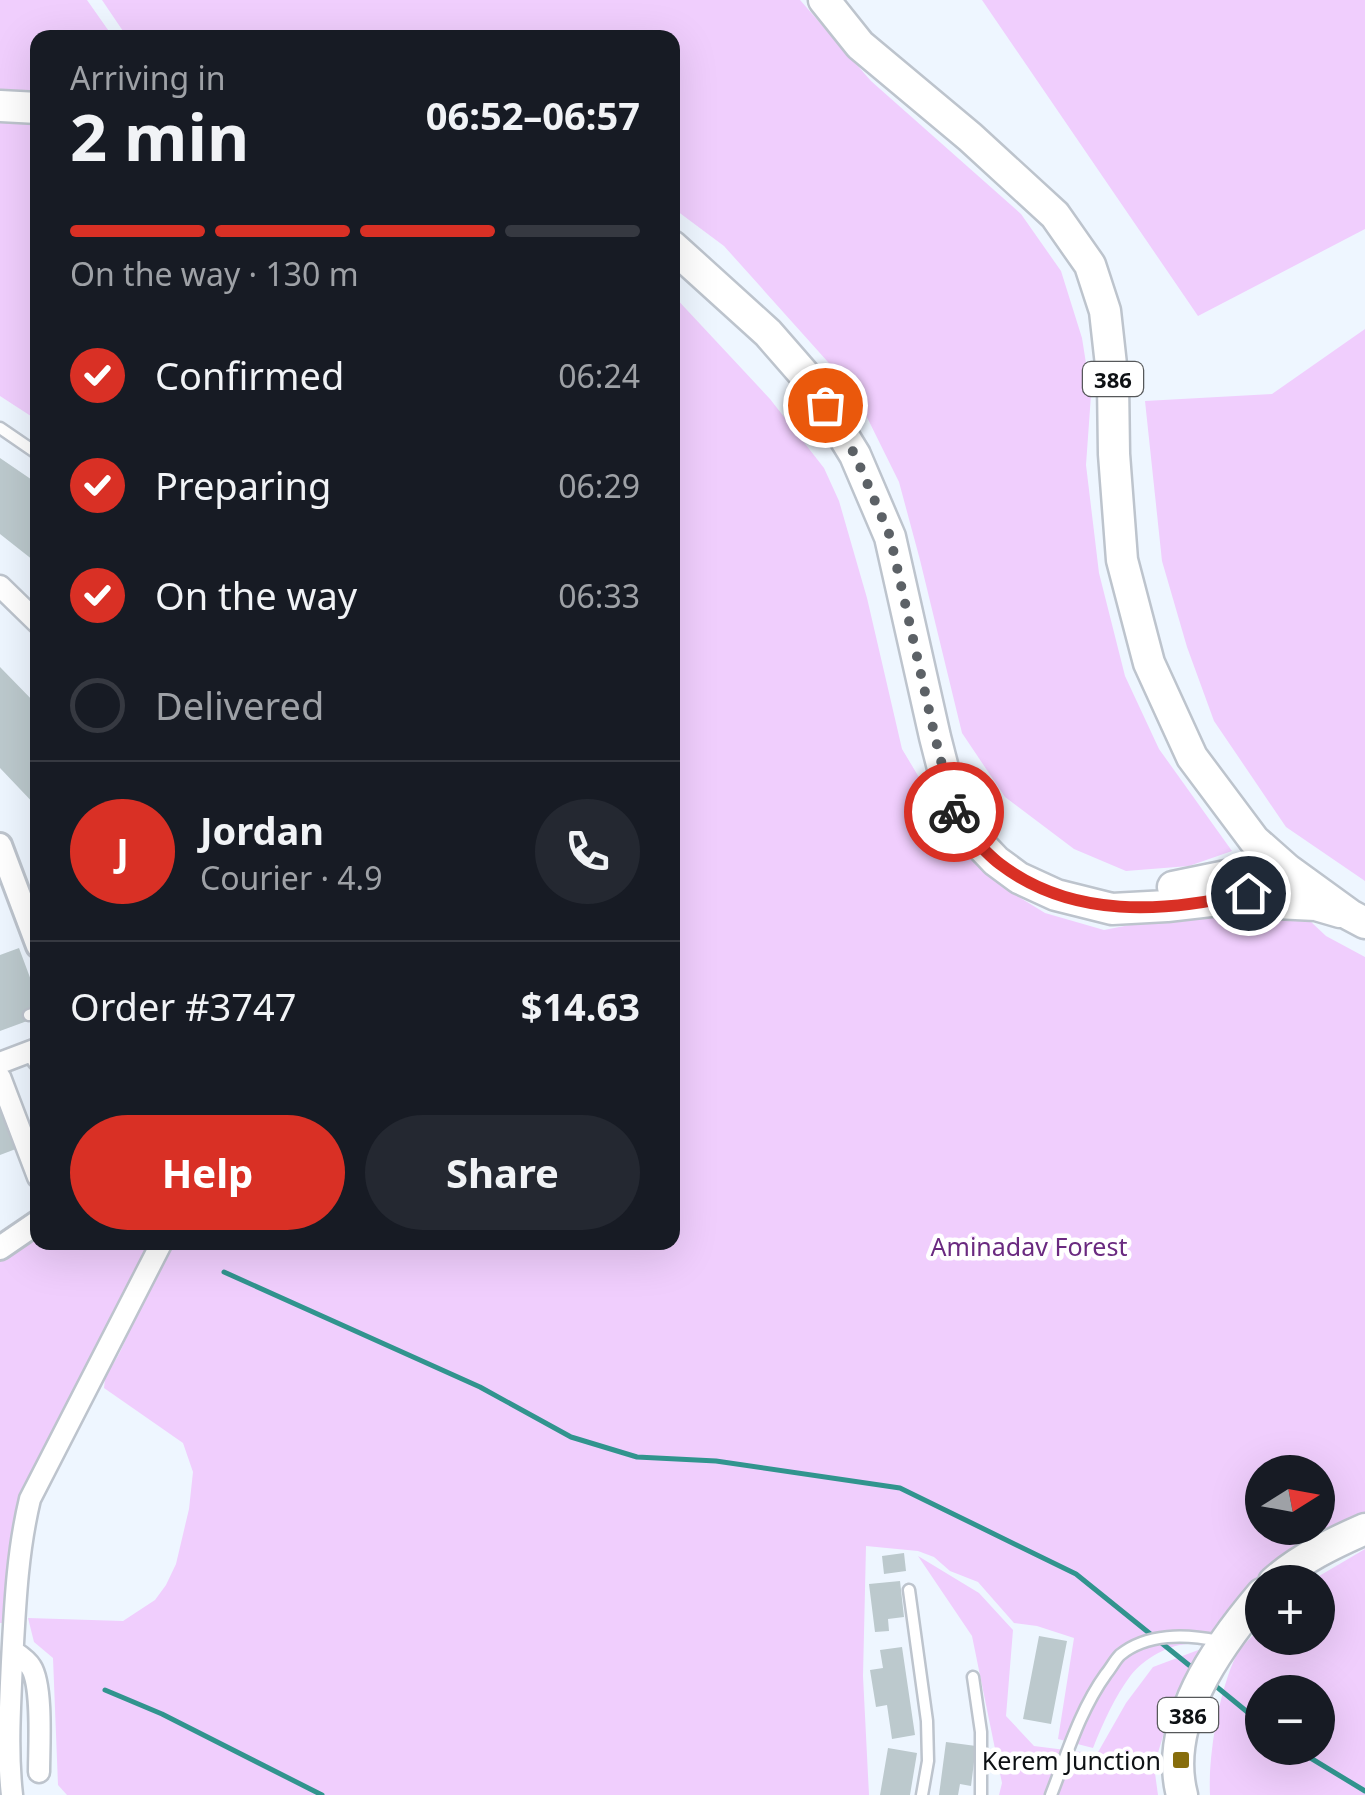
<!DOCTYPE html>
<html lang="en">
<head>
<meta charset="utf-8">
<style>
  :root { --surface:#171b24; --page:#242831; --text:#f1f3f6; --muted:#9ea1a6; --line:#363941; --accent:#d93025 }
  body { margin:0; font-family:"Noto Sans",sans-serif; background:var(--page); color:var(--text); height:100vh; display:flex; flex-direction:column; font-size:38px; white-space:nowrap }
  * { box-sizing:border-box; margin:0 }
  p { font-size:32px; color:var(--muted) }
  .icon { flex:none; width:55px; height:55px; fill:none; stroke:currentColor; stroke-width:2; stroke-linecap:round; stroke-linejoin:round }
  .map { position:relative; flex:1; overflow:hidden }
  .sheet { position:absolute; left:30px; top:30px; width:650px; height:1220px; display:flex; flex-direction:column; background:var(--surface); border-radius:20px; box-shadow:0 10px 40px #0002 }
  .sheet>* { flex:none }
  .needle { width:65px; rotate:79deg }
  .tools { position:absolute; left:1245px; top:1455px; display:grid; gap:20px }
  .tools a { display:grid; place-items:center; width:90px; height:90px; border-radius:50%; background:var(--surface); box-shadow:0 10px 40px #0002; font-size:50px }
  .pin { position:absolute; display:grid; place-items:center; width:85px; height:85px; color:#fff; margin:-42px; border:5px solid #fff; border-radius:50%; box-shadow:0 2px 10px #0007 }
  .courier { position:absolute; display:grid; place-items:center; width:100px; height:100px; margin:-50px; border:8px solid #d93025; border-radius:50%; background:#fff; color:#222; box-shadow:0 2px 12px #0007 }
  .headline em { font-style:normal; font-weight:700 }
  .headline div { display:flex; flex-direction:column-reverse }
  .headline { display:flex; align-items:center; justify-content:space-between; height:170px; padding:0 40px }
  h1 { font-size:65px; font-weight:700; line-height:75px }
  .bar { display:grid; grid-template-columns:repeat(4,1fr); gap:15px 10px; align-content:center; height:120px; padding:0 40px }
  .bar i { height:12px; border-radius:8px; background:var(--line) }
  .bar .on { background:var(--accent) }
  .bar p { grid-column:span 4 }
  .line { display:flex; align-items:center; gap:25px; padding:0 40px; border-top:2px solid var(--line) }
  .line div { flex:1 }
  .round { display:grid; place-items:center; flex:none; width:105px; height:105px; border-radius:52px; background:var(--page) }
  ol { padding:0 40px; list-style:none }
  li { display:flex; align-items:center; gap:30px; height:110px }
  li p { margin-inline-start:auto }
  li .icon { padding:10px; border-radius:50%; background:var(--accent); color:#fff; stroke-width:4 }
  li:last-child { color:var(--muted) }
  li i { width:55px; height:55px; border:5px solid var(--line); border-radius:50% }
  .button { display:flex; gap:20px; margin-top:auto; padding:20px 40px }
  .button a { flex:1; height:115px; border-radius:60px; background:var(--accent); color:#fff; font-size:40px; font-weight:700; line-height:115px; text-align:center }
  .button a+a { background:var(--page); color:var(--text) }
  .map>svg:first-child { display:block }
  .green { fill:#f0cefd; fill-rule:evenodd }
  .lines { fill:none; stroke-linecap:round; stroke-linejoin:round }
  .stream { stroke:#31948e; stroke-width:5 }
  .building { fill:#bcc9cd }
  .service-casing { stroke:#bdc4cd; stroke-width:15 }
  .minor-casing { stroke:#bdc4cd; stroke-width:25 }
  .tertiary-casing { stroke:#bdc4cd; stroke-width:28 }
  .primary-casing { stroke:#bdc4cd; stroke-width:35 }
  .service { stroke:#fff; stroke-width:10 }
  .minor { stroke:#fff; stroke-width:20 }
  .tertiary { stroke:#fff; stroke-width:22 }
  .primary { stroke:#fff; stroke-width:30 }
  .done { stroke:#5c6166; stroke-width:10; stroke-dasharray:0 18 }
  .route { stroke:#d93025; stroke-width:12 }
  .poi-dot { fill:#876d0c; stroke:#fff; stroke-width:4 }
  .labels { text-anchor:middle; dominant-baseline:central; stroke-width:9; stroke-linejoin:round; paint-order:stroke }
  .shield { fill:#fff; stroke:#56585a; stroke-width:2.5 }
  .shield-label { font-size:22px; font-weight:bold; fill:#0e1114 }
  .park-label { font-size:25px; fill:#6a2a80; stroke:#fff }
  .poi-label { font-size:25px; fill:#0e1114; stroke:#fff; text-anchor:end }
</style>
</head>
<body>
<div class="map">
<svg width="1365" height="1795" viewBox="0 0 1365 1795">
  <rect width="100%" height="100%" fill="#eef6ff"/>
  <path class="green" d="M 0,0 L 87,0 L 113,37 L 38,38 L 37,420 L 0,396 Z
    M 102,0 L 800,0 L 871,81 L 1021,214 L 1061,271 L 1082,338 L 1091,395 L 1086,465 L 1099,573 L 1125,676 L 1159,749 L 1232,851 L 1189,866 L 1126,871 L 1074,849 L 1005,797 L 962,733 L 920,560 L 899,482 L 854,391 L 724,246 L 673,208 L 672,38 L 127,37 Z
    M 982,0 L 1365,0 L 1365,229 L 1198,316 Z
    M 673,295 L 770,399 L 824,468 L 839,501 L 867,598 L 902,749 L 935,804 L 951,840 L 1014,894 L 1045,913 L 1104,930 L 1186,914 L 1224,915 L 1292,904 L 1326,936 L 1365,957 L 1365,1521 L 1210,1648 C 1185,1635 1148,1654 1131,1675 C 1115,1696 1103,1723 1093,1748 L 1058,1739 L 1074,1638 L 1037,1626 L 1014,1623 L 978,1582 L 950,1571 L 934,1557 L 918,1551 L 866,1546 L 863,1676 L 869,1795 L 67,1795 L 58,1785 L 53,1658 L 34,1642 L 28,1618 L 123,1621 L 155,1600 L 166,1585 L 176,1564 L 189,1509 L 193,1472 L 183,1443 L 104,1388 L 105,1378 L 119,1354 L 170,1243 L 672,1242 ZM 1262,1472 L 1318,1472 L 1318,1528 L 1262,1528 Z
    M 1365,329 L 1365,881 L 1286,827 L 1214,721 L 1187,647 L 1162,561 L 1145,401 L 1272,394 Z
    M 37,1233 L 38,1242 L 155,1243 L 47,1454 L 24,1487 L 18,1513 L 9,1623 L 0,1623 L 0,1260 Z
    M 1365,1549 L 1365,1795 L 1210,1795 C 1208,1756 1219,1691 1236,1656 C 1242,1645 1254,1635 1262,1626 L 1262,1638 L 1318,1638 L 1318,1582 L 1309,1582 ZM 1318,1692 L 1318,1748 L 1262,1748 L 1262,1692 Z
    M 918,1556 L 979,1593 L 1013,1630 L 1006,1716 L 1034,1746 L 1097,1754 L 1126,1703 L 1153,1667 L 1201,1649 L 1176,1693 L 1154,1766 L 1158,1795 L 999,1795 L 1002,1783 L 972,1636 Z"/>
  <g class="lines">
    <path class="stream" d="M 224,1272 L 480,1387 L 571,1437 L 637,1457 L 716,1461 L 900,1488 L 1076,1574 L 1195,1670
      M 1212,1683 L 1262,1724
      M 105,1690 L 162,1714 L 322,1795
      M 1294,1748 L 1365,1791"/>
  </g>
  <path class="building" d="M 0,458 L 38,484 L 38,564 L 0,534 Z
    M 0,667 L 38,706 L 38,808 L 0,768 Z
    M 19,948 L 38,999 L 38,1017 L 0,1031 L 0,955 Z
    M 0,1090 L 21,1147 L 0,1155 Z
    M 904,1553 L 906,1571 L 884,1574 L 882,1556 Z
    M 900,1581 L 904,1617 L 888,1619 L 889,1631 L 875,1632 L 869,1584 Z
    M 1039,1636 L 1067,1641 L 1051,1724 L 1023,1719 Z
    M 902,1647 L 915,1735 L 892,1739 L 887,1705 L 876,1707 L 870,1670 L 883,1668 L 880,1650 Z
    M 946,1742 L 976,1746 L 971,1786 L 960,1784 L 958,1795 L 939,1795 Z
    M 888,1748 L 917,1753 L 910,1795 L 880,1795 Z"/>
  <g class="lines">
    <defs>
      <path id="service" d="M 0,428 L 38,454
        M 29,1015 L 38,1012
        M 909,1590 L 927,1721 L 928,1761 L 922,1795
        M 973,1677 L 981,1732 L 981,1795
        M 1051,1795 C 1067,1754 1080,1710 1106,1674 C 1111,1668 1115,1660 1120,1655 C 1147,1633 1186,1634 1218,1641"/>
      <path id="minor" d="M 0,586 L 38,623
        M 0,1063 L 34,1050 L 38,1060
        M 0,1077 L 38,1177
        M 13,1651 C 19,1655 27,1660 31,1667 C 43,1686 39,1748 39,1772
        M 12,1795 C 7,1751 10,1707 12,1662 C 15,1607 17,1553 30,1499 L 162,1242"/>
      <path id="tertiary" d="M 0,845 L 38,946
        M 0,1248 L 38,1222"/>
      <path id="primary" d="M 824,0 L 860,45 L 970,137 L 1055,215 L 1090,265 L 1105,311 L 1113,383 L 1114,454 L 1122,560 L 1149,663 L 1192,757 L 1254,840 L 1288,870 L 1350,915 L 1365,923
        M 0,106 L 38,108
        M 672,246 L 768,333 L 809,380 L 855,455 L 890,537 L 935,737 L 956,819 L 996,861 L 1019,878 L 1056,895 L 1112,909 L 1167,906 L 1219,900 L 1248,893 L 1271,884 L 1288,870
        M 1173,887 L 1241,873 L 1280,870
        M 1237,901 L 1316,905 L 1340,912
        M 1274,1582 C 1300,1559 1333,1543 1365,1529
        M 1182,1795 C 1163,1722 1217,1647 1262,1594"/>
    </defs>
    <use href="#service" class="service-casing"/>
    <use href="#minor" class="minor-casing"/>
    <use href="#tertiary" class="tertiary-casing"/>
    <use href="#primary" class="primary-casing"/>
    <use href="#service" class="service"/>
    <use href="#minor" class="minor"/>
    <use href="#tertiary" class="tertiary"/>
    <use href="#primary" class="primary"/>
  </g>
  <g class="lines">
    <path class="done" d="M 825,405 L 855,455 L 890,536 L 935,737 L 954,812"/>
    <path class="route" d="M 954,812 L 956,819 C 970,834 984,852 1000,864 C 1072,919 1165,913 1248,893"/>
  </g>
  <rect class="poi-dot" x="1171" y="1750" width="20" height="20" rx="5"/>
  <g class="labels">
    <g class="shield">
      <rect x="1083" y="362" width="60" height="34" rx="8"/>
      <rect x="1158" y="1698" width="60" height="34" rx="8"/>
    </g>
    <g class="shield-label">
      <text x="1113" y="379">386</text>
      <text x="1188" y="1715">386</text>
    </g>
    <g class="park-label">
      <text x="1029" y="1246">Aminadav Forest</text>
    </g>
    <g class="poi-label">
      <text x="1161" y="1760">Kerem Junction</text>
    </g>
  </g>
</svg>
<div class="tools">
<a><svg class="needle" viewBox="-14 -14 28 28"><path d="M0-13l5 13h-10z" fill="#e53935"/><path d="M0 13l5-13h-10z" fill="#9ea1a6"/></svg></a>
<a>+</a>
<a>−</a>
</div>
<div class="pin" style="left:825px;top:405px;background:#ea580c"><svg class="icon" aria-label="bag" viewBox="0 0 24 24"><path d="M5 8h14l-1 12H6zM9 8a3 3 0 0 1 6 0"/></svg></div>
<div class="pin" style="left:1248px;top:893px;background:#1f2937"><svg class="icon" aria-label="home" viewBox="0 0 24 24"><path d="M3 11l9-7 9 7M6 9v11h12V9"/></svg></div>
<div class="courier" style="left:954px;top:812px"><svg class="icon" aria-label="bike" viewBox="0 0 24 24"><circle cx="6" cy="16" r="4"/><circle cx="18" cy="16" r="4"/><path d="M6 16l4-8h5l3 8M10 8l3 8H6M13 5h3"/></svg></div>
<section class="sheet">
<div class="headline"><div><h1>2 min</h1><p>Arriving in</p></div><em>06:52–06:57</em></div>
<div class="bar"><i class="on"></i><i class="on"></i><i class="on"></i><i></i><p>On the way · 130 m</p></div>
<ol>
<li><svg class="icon" aria-label="check" viewBox="0 0 24 24"><path d="M5 12l5 5 9-10"/></svg>Confirmed<p>06:24</p></li>
<li><svg class="icon" aria-label="check" viewBox="0 0 24 24"><path d="M5 12l5 5 9-10"/></svg>Preparing<p>06:29</p></li>
<li><svg class="icon" aria-label="check" viewBox="0 0 24 24"><path d="M5 12l5 5 9-10"/></svg>On the way<p>06:33</p></li>
<li><i></i>Delivered</li>
</ol>
<div class="line" style="height:180px"><b class="round" style="background:var(--accent);color:#fff">J</b><div><b>Jordan</b><p>Courier · 4.9</p></div><a class="round"><svg class="icon" aria-label="phone" viewBox="0 0 24 24"><path d="M5 4h4l2 5-3 2q2 4 5 5l2-3 5 2v4C11 20 4 13 5 4z"/></svg></a></div>
<div class="line" style="height:130px"><div>Order #3747</div><b>$14.63</b></div>
<div class="button"><a>Help</a><a>Share</a></div>
</section>
</div>
</body>
</html>
